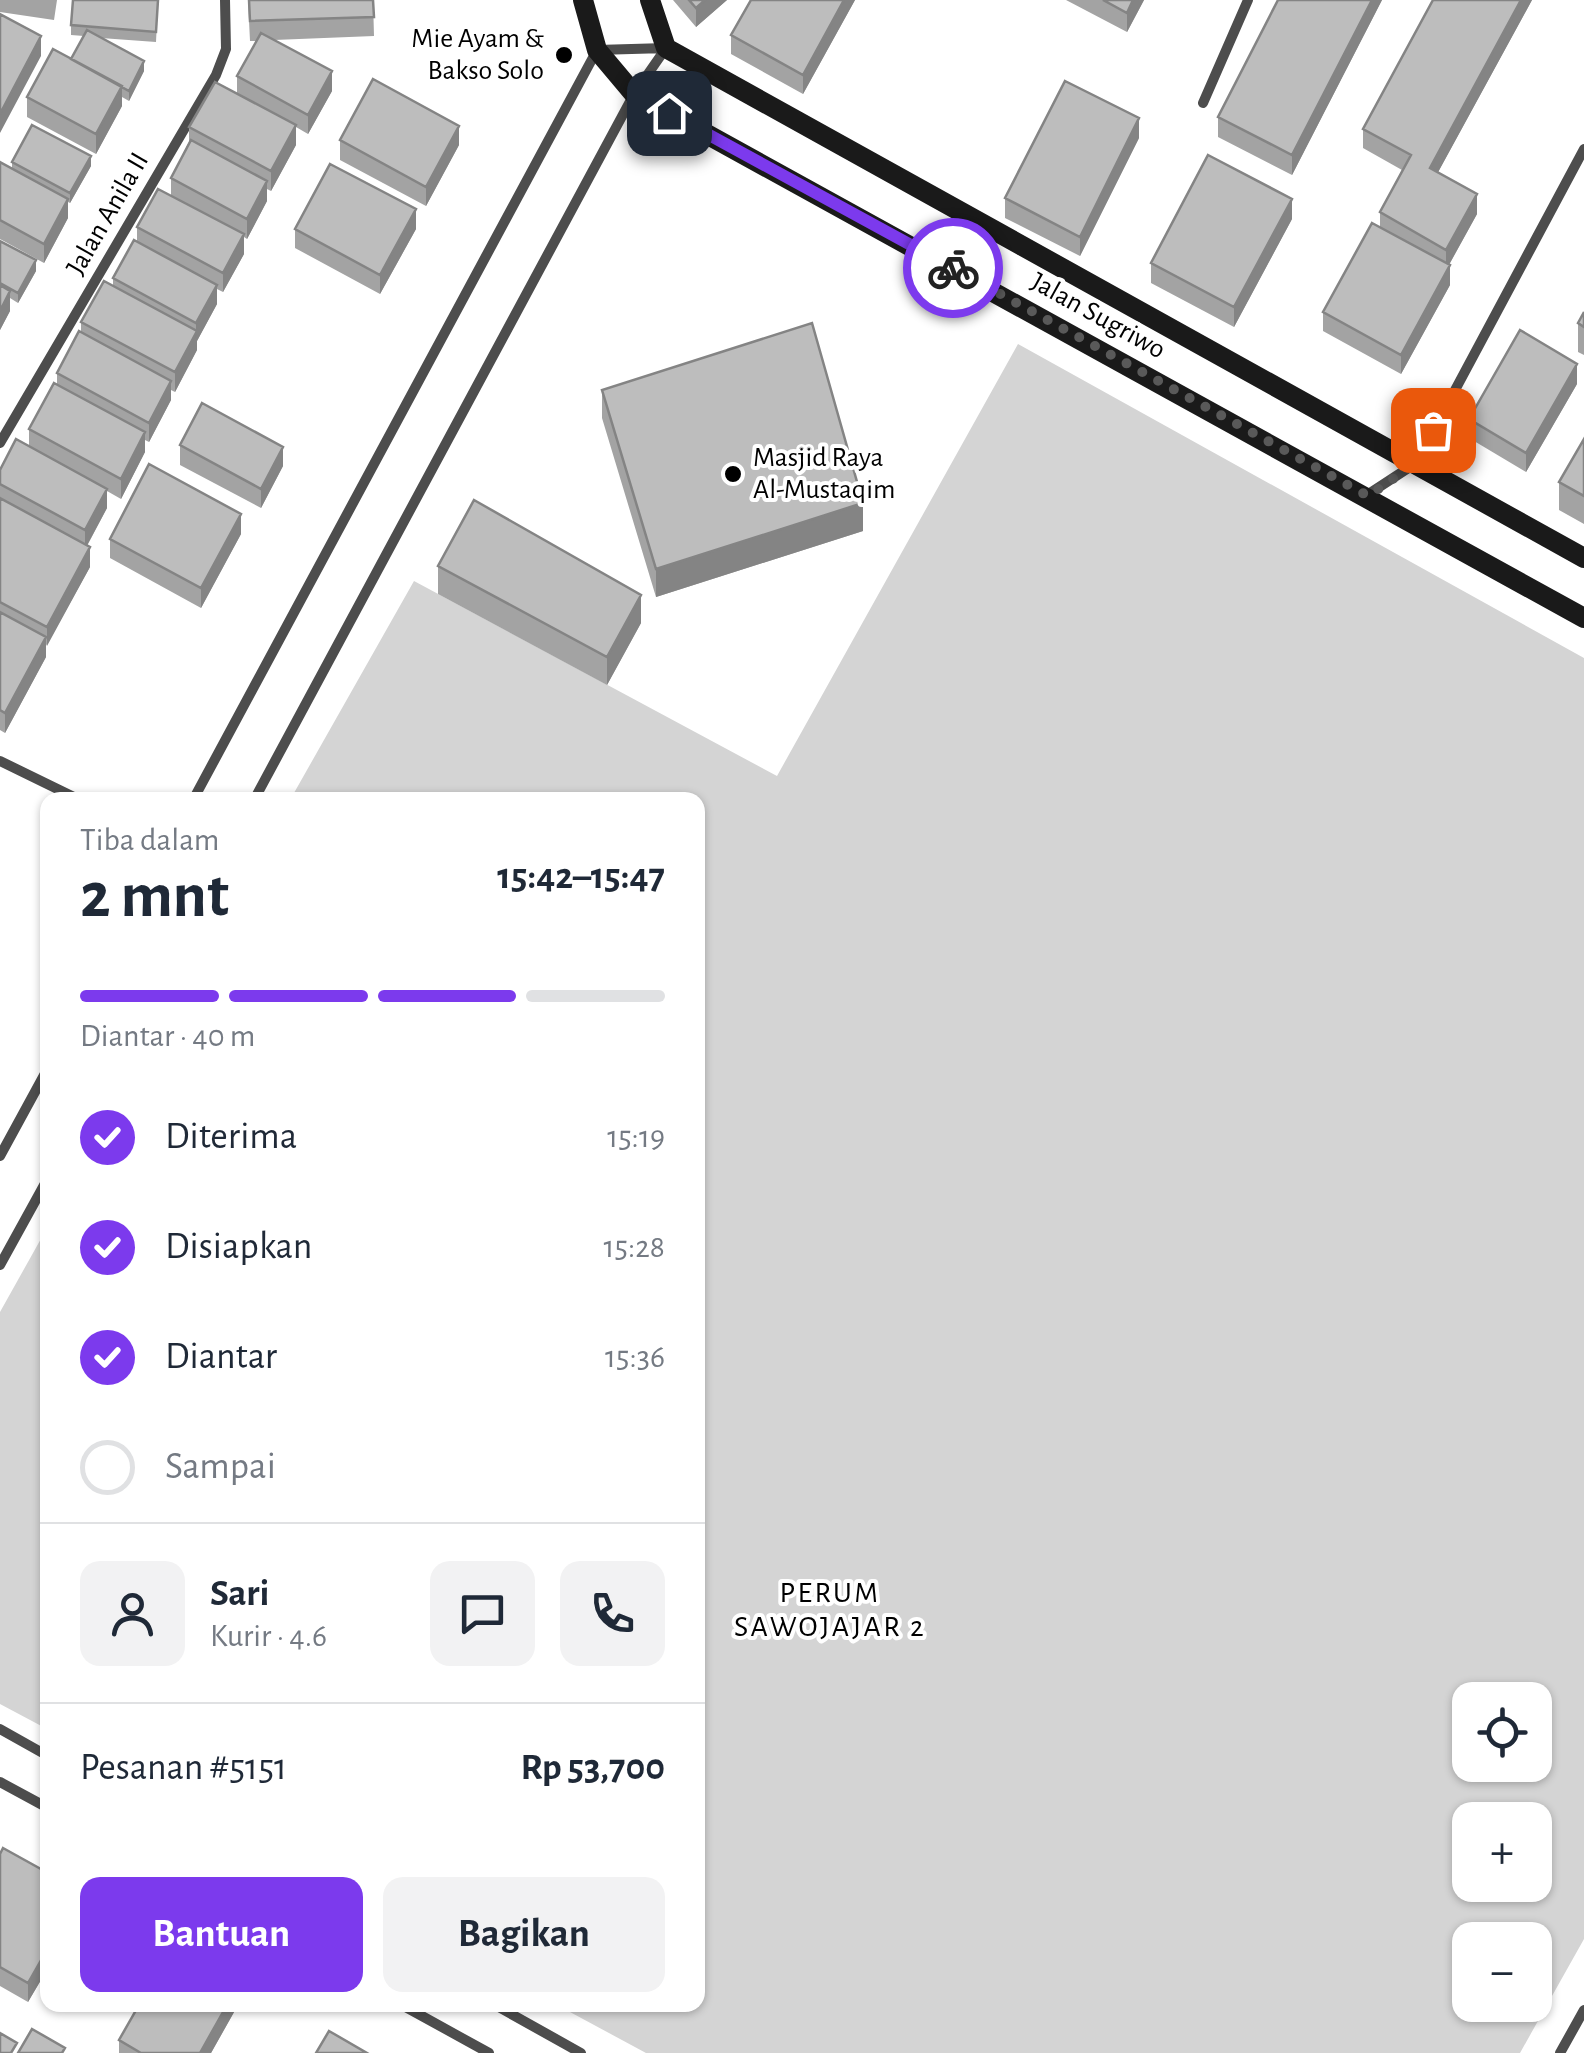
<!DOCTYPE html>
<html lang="id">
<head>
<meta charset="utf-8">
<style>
  :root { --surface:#fff; --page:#f2f2f3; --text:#1f2937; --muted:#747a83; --line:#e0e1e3; --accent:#7c3aed }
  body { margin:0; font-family:"Alegreya Sans",sans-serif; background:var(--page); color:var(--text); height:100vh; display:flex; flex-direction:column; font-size:38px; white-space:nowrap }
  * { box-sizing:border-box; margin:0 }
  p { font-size:32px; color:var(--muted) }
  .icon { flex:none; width:55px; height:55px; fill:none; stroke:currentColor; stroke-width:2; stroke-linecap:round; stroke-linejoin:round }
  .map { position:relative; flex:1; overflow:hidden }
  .details { position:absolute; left:40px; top:792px; width:665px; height:1220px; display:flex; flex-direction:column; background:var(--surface); border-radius:20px; box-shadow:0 2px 8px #0004 }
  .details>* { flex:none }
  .fabs { position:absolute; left:1452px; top:1682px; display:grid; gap:20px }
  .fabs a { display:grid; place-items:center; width:100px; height:100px; border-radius:20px; background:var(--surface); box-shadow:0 2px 8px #0004; font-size:50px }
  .pin { position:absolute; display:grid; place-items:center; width:85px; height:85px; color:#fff; margin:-42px; border-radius:20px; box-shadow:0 5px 15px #0006 }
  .courier { position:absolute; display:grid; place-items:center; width:100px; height:100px; margin:-50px; border:8px solid #7c3aed; border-radius:50%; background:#fff; color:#222; box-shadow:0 2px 12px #0007 }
  .headline em { font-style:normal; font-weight:700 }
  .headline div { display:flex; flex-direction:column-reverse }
  .headline { display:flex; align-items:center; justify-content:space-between; height:170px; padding:0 40px }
  h1 { font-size:65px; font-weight:700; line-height:75px }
  .bar { display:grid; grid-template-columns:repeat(4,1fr); gap:15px 10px; align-content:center; height:120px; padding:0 40px }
  .bar i { height:12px; border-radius:8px; background:var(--line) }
  .bar .selected { background:var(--accent) }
  .bar p { grid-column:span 4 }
  .line { display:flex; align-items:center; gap:25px; padding:0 40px; border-top:2px solid var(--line) }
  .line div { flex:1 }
  .round { display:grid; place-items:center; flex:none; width:105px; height:105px; border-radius:20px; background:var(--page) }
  ol { padding:0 40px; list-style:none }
  li { display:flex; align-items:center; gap:30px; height:110px }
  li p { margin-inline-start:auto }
  li .icon { padding:10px; border-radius:50%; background:var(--accent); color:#fff; stroke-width:4 }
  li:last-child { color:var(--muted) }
  li i { width:55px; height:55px; border:5px solid var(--line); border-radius:50% }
  .cta { display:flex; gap:20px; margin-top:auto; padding:20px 40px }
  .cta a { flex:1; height:115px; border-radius:20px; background:var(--accent); color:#fff; font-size:40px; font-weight:700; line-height:115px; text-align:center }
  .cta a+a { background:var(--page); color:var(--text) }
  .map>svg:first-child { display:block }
  .green { fill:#d4d4d4; fill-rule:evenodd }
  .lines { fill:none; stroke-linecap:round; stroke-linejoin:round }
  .street { stroke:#4d4d4d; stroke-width:10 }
  .secondary { stroke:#1a1a1a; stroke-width:20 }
  .wall { fill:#a3a3a3 }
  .shaded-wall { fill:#848484 }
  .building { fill:#bdbdbd; stroke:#848484; stroke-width:2.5 }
  .done { stroke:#595959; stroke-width:10; stroke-dasharray:0 18 }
  .route { stroke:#7c3aed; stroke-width:12 }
  .poi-dot { fill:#000; stroke:#fff; stroke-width:4 }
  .labels { text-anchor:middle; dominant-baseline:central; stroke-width:8; stroke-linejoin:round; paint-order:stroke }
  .poi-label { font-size:28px; fill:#000; stroke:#fff; text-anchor:end }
  .street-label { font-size:28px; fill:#000; stroke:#fff }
  .neighbourhood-label { font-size:30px; letter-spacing:2.5px; fill:#000; stroke:#fff }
</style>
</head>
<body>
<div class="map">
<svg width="1584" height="2053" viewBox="0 0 1584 2053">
  <rect width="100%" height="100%" fill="#fff"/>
  <path class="green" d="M 1018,344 L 1584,658 L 1584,1939 L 1520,2053 L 646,2053 L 557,2005 L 698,2005 L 698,800 L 290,800 L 414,581 L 777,776 ZM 1470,1700 L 1535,1700 L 1535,1765 L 1470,1765 ZM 1470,1820 L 1535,1820 L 1535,1885 L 1470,1885 ZM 1470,1940 L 1535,1940 L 1535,2005 L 1470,2005 Z
    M 47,1228 L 47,1729 L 0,1704 L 0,1312 Z"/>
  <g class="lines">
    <path class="street" d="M 1203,103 L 1248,0
      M 0,443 L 216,75 L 226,49 L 225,0
      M 1367,495 L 1416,463 L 1584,149
      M 0,761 L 80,800
      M 193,800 L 597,50 L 666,48
      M 254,800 L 634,94 L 666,48
      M 0,1156 L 48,1068
      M 0,1265 L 48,1178
      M 0,1729 L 48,1756
      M 0,1782 L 48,1808
      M 402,2005 L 489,2053
      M 495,2005 L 581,2053
      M 1560,2053 L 1584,2010"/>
    <path class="secondary" d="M 583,0 L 597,50 L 634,94 L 1584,618
      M 650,0 L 666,48 L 1584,558"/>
  </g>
  <path class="wall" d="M 0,0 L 57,0 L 54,20 L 0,12 Z
    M 158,0 L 156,42 L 101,38 L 144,71 L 129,101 L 122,97 L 122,106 L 96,154 L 27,117 L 27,97 L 71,59 L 84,36 L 71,35 L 71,25 Z
    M 248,0 L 373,0 L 374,36 L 274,40 L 332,91 L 308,134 L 296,127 L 296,145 L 271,191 L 267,189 L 267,201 L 247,239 L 244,237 L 244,254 L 223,292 L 217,289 L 217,304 L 197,341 L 197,350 L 175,392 L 171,390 L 171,400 L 149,442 L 145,440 L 145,452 L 121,499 L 107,491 L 107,508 L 87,546 L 90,567 L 46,646 L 46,657 L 5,733 L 0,730 L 0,470 L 29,446 L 29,429 L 57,385 L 57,373 L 81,333 L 81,322 L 113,286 L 113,278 L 137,243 L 137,227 L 171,195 L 171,178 L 189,142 L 189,127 L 237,94 L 237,76 L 256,41 L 250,41 Z
    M 673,0 L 727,0 L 696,27 Z
    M 751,0 L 855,0 L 803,94 L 731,54 L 731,35 Z
    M 1066,0 L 1144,0 L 1127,32 Z
    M 1278,0 L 1382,0 L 1292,175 L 1218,137 L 1218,117 Z
    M 1433,0 L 1532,0 L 1438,172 L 1477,214 L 1449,265 L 1450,285 L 1401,374 L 1323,331 L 1323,312 L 1380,227 L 1380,212 L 1402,170 L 1363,148 L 1363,129 Z
    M 1139,138 L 1080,256 L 1005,218 L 1005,198 Z
    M 340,140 L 459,145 L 426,206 L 340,160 Z
    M 0,162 L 12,169 L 12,162 L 91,166 L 70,203 L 68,202 L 68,218 L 44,263 L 0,239 Z
    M 1292,219 L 1234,327 L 1151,283 L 1151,263 Z
    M 295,229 L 416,229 L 380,294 L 295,248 Z
    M 0,241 L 36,271 L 18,303 L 10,298 L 10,311 L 0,330 Z
    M 1584,312 L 1584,355 L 1578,352 L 1578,323 Z
    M 1577,384 L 1526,472 L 1469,438 L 1469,419 Z
    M 602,390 L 863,531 L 656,597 L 602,418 Z
    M 1584,439 L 1584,524 L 1559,510 L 1559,482 Z
    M 180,445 L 283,466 L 261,508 L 180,465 Z
    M 241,534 L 201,608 L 110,558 L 110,539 Z
    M 438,566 L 641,623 L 607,685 L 438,594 Z
    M 0,1854 L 48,1873 L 48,1968 L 28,2002 L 0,1986 Z
    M 139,2005 L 238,2005 L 211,2053 L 119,2053 L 119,2040 Z"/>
  <path class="shaded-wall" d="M 705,0 L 727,0 L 696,27 L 696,8 Z
    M 844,0 L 855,0 L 803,94 L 803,75 Z
    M 1133,0 L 1144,0 L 1127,32 L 1127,13 Z
    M 1372,0 L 1382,0 L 1292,175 L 1292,155 Z
    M 1521,0 L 1532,0 L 1430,187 L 1430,168 Z
    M 41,36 L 41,56 L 0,133 L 0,114 Z
    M 144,61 L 144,71 L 129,101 L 129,91 Z
    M 332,71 L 332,91 L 308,134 L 308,115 Z
    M 122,86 L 122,106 L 96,154 L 96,134 Z
    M 1139,118 L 1139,138 L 1080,256 L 1080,237 Z
    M 296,125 L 296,145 L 271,191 L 271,171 Z
    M 459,126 L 459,145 L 426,206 L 426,187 Z
    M 91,156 L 91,166 L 70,203 L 70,193 Z
    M 267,181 L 267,201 L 247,239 L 247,219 Z
    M 1477,194 L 1477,214 L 1446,270 L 1446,250 Z
    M 68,199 L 68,218 L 44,263 L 44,244 Z
    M 1292,199 L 1292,219 L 1234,327 L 1234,307 Z
    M 416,209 L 416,229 L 380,294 L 380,275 Z
    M 244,234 L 244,254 L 223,292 L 223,273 Z
    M 36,260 L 36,271 L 18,303 L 18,293 Z
    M 1450,265 L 1450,285 L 1401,374 L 1401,355 Z
    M 217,285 L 217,304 L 197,341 L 197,350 L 175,392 L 175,372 L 196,333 L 196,323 Z
    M 10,291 L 10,311 L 0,330 L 0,311 Z
    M 1577,364 L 1577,384 L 1526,472 L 1526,453 Z
    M 171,381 L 171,400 L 149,442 L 149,423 Z
    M 145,432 L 145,452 L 121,499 L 121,479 Z
    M 283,447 L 283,466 L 261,508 L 261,489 Z
    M 107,489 L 107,508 L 85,549 L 85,530 Z
    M 863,503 L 863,531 L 656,597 L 656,569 Z
    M 241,514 L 241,534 L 201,608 L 201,588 Z
    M 90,547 L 90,567 L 47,646 L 47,627 Z
    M 641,595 L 641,623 L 607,685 L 607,657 Z
    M 46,637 L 46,657 L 5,733 L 5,713 Z
    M 48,1948 L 48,1968 L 28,2002 L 28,1983 Z
    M 227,2005 L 238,2005 L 211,2053 L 200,2053 Z"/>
  <path class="building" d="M 73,0 L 158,0 L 156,32 L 71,25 Z
    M 249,0 L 373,0 L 374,17 L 250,21 Z
    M 689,0 L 705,0 L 696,8 Z
    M 751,0 L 844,0 L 803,75 L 731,35 Z
    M 1103,0 L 1133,0 L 1127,13 Z
    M 1278,0 L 1372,0 L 1292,155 L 1218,117 Z
    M 1433,0 L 1521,0 L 1430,168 L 1477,194 L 1446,250 L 1380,212 L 1411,155 L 1363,129 Z
    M 0,14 L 41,36 L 0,114 Z
    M 87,30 L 144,61 L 129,91 L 71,59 Z
    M 261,33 L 332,71 L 308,115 L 237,76 Z
    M 53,49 L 122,86 L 96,134 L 27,97 Z
    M 373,79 L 459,126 L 426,187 L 340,140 Z
    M 1065,81 L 1139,118 L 1080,237 L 1005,198 Z
    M 215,82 L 296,125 L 271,171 L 189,127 Z
    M 32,125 L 91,156 L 70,193 L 12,162 Z
    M 191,140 L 267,181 L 247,219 L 171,178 Z
    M 1208,155 L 1292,199 L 1234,307 L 1151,263 Z
    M 0,162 L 68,199 L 44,244 L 0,220 Z
    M 330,164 L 416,209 L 380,275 L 295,229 Z
    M 158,189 L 244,234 L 223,273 L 137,227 Z
    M 1372,223 L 1450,265 L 1401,355 L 1323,312 Z
    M 134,240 L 217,285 L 196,323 L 113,278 Z
    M 0,241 L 36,260 L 18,293 L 0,283 Z
    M 104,281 L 197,331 L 175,372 L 81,322 Z
    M 0,285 L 10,291 L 0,311 Z
    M 1584,312 L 1584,327 L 1578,323 Z
    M 812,323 L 863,503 L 656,569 L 602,390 Z
    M 1520,330 L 1577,364 L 1526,453 L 1469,419 Z
    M 79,331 L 171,381 L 149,423 L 57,373 Z
    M 54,383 L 145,432 L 121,479 L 29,429 Z
    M 202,403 L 283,447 L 261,489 L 180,445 Z
    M 16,439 L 107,489 L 85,530 L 0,484 L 0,470 Z
    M 1584,439 L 1584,496 L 1559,482 Z
    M 149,464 L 241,514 L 201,588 L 110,539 Z
    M 0,498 L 90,547 L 47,627 L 0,602 Z
    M 474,500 L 641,595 L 607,657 L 438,566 Z
    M 0,612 L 46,637 L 5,713 L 0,710 Z
    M 3,1848 L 48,1873 L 48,1948 L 28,1983 L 0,1967 L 0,1854 Z
    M 139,2005 L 227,2005 L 200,2053 L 141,2053 L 119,2040 Z
    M 32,2029 L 65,2048 L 62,2053 L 18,2053 Z
    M 329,2031 L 367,2053 L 316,2053 Z
    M 0,2033 L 17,2043 L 11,2053 L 0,2053 Z"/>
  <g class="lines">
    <path class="done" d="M 953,268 L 1368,496 L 1416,463 L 1433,430"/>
    <path class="route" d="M 669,113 L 953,268"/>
  </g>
  <g class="poi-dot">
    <circle cx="564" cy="55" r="10"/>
    <circle cx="733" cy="474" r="10"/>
  </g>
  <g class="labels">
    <g class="poi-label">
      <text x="544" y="39">Mie Ayam &amp;<tspan x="544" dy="32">Bakso Solo</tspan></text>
      <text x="753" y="458" text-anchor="start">Masjid Raya<tspan x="753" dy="32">Al-Mustaqim</tspan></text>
    </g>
    <g class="street-label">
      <text transform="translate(108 214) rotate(-60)">Jalan Anila II</text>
      <text transform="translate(1098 316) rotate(29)">Jalan Sugriwo</text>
    </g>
    <g class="neighbourhood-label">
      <text x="830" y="1593">PERUM<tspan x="830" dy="34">SAWOJAJAR 2</tspan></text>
    </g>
  </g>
</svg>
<div class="fabs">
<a><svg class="icon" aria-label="locate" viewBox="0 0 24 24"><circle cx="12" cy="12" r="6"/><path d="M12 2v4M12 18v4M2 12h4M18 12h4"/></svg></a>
<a>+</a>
<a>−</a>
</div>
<div class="pin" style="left:1433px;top:430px;background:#ea580c"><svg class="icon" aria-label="bag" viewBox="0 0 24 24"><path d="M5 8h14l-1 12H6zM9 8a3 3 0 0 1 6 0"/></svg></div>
<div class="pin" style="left:669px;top:113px;background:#1f2937"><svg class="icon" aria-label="home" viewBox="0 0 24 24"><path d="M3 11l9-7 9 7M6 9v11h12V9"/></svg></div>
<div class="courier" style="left:953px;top:268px"><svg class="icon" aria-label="bike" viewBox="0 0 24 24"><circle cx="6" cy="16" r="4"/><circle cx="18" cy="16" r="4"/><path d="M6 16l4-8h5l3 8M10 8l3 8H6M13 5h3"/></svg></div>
<section class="details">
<div class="headline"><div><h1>2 mnt</h1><p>Tiba dalam</p></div><em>15:42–15:47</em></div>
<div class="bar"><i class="selected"></i><i class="selected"></i><i class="selected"></i><i></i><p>Diantar · 40 m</p></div>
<ol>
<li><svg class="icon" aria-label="check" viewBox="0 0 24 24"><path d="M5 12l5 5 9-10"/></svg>Diterima<p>15:19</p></li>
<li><svg class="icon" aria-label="check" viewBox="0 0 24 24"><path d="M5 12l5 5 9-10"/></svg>Disiapkan<p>15:28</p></li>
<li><svg class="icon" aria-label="check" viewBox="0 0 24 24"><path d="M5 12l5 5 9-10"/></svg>Diantar<p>15:36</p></li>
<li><i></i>Sampai</li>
</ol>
<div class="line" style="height:180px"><a class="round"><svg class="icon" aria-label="person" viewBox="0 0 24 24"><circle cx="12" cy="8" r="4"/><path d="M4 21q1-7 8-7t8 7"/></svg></a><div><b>Sari</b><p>Kurir · 4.6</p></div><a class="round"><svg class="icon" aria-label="chat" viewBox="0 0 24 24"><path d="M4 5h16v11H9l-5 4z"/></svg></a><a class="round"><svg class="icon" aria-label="phone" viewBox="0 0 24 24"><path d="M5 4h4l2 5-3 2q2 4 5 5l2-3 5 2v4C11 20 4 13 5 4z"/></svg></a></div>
<div class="line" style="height:130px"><div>Pesanan #5151</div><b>Rp 53,700</b></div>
<div class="cta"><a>Bantuan</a><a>Bagikan</a></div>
</section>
</div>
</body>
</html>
